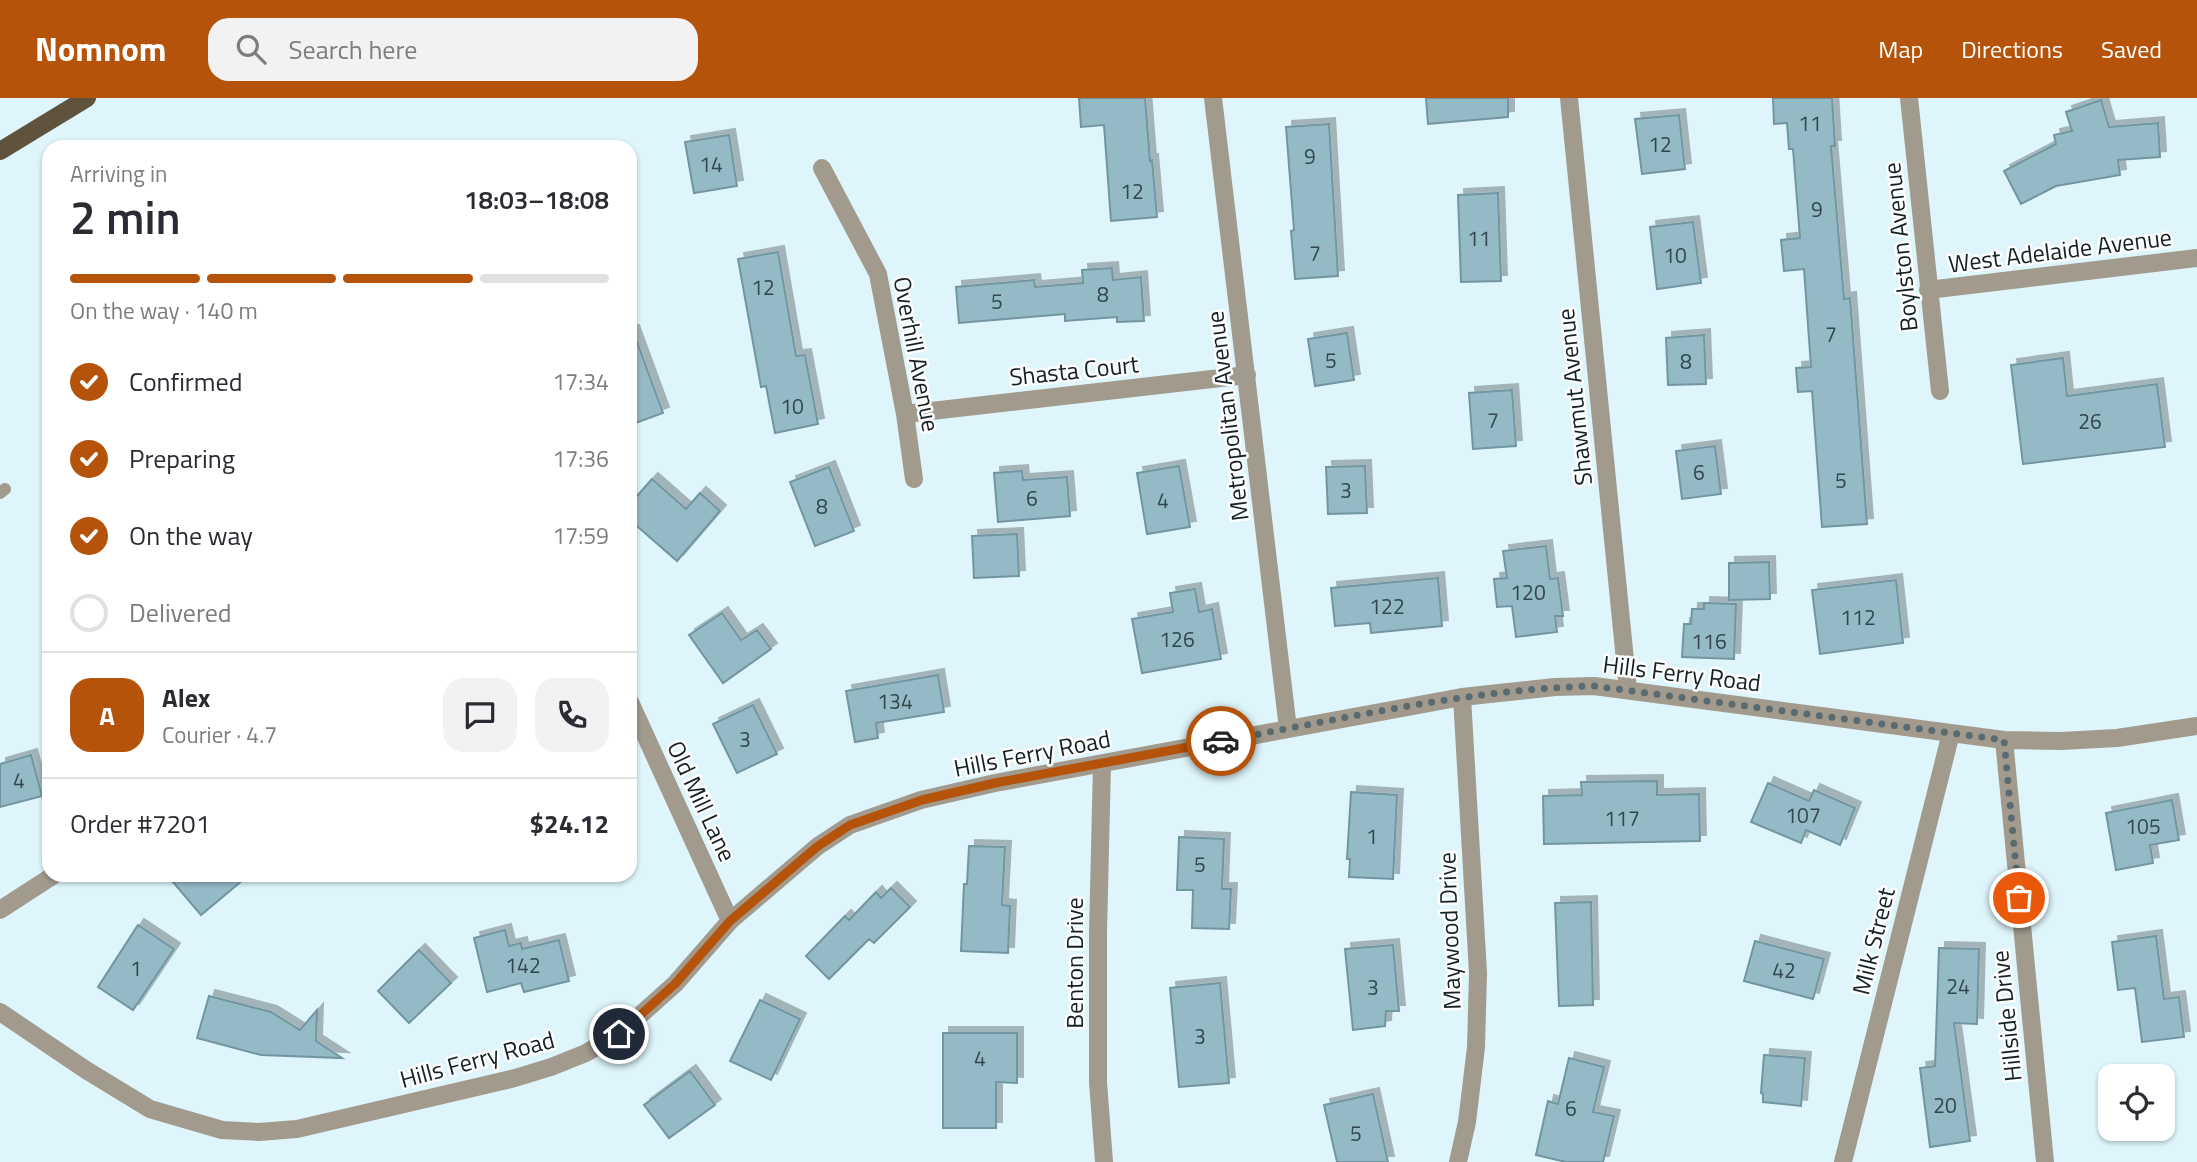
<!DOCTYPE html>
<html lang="en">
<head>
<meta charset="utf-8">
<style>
  :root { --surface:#fff; --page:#f2f2f3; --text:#2b2b33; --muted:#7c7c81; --line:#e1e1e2; --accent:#b45309 }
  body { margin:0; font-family:"Titillium Web",sans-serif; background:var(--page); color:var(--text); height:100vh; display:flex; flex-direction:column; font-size:26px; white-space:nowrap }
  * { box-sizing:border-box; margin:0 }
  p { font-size:23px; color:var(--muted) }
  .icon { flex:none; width:38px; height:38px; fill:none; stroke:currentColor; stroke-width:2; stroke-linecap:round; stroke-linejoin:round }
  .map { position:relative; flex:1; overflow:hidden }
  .panel { position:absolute; left:42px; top:42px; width:595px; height:742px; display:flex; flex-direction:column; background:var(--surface); border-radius:21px; box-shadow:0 2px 5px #0004 }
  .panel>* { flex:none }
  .controls { position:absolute; left:2098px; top:966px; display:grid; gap:14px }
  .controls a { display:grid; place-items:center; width:77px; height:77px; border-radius:14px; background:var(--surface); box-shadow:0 2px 5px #0004; font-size:35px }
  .pin { position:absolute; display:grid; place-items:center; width:60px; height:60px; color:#fff; margin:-30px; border:4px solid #fff; border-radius:50%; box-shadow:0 2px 7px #0007 }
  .courier { position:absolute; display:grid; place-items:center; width:70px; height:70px; margin:-35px; border:5px solid #b45309; border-radius:50%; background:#fff; color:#222; box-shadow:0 2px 9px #0007 }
  .headline em { font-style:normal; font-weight:600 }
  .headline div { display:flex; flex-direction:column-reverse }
  .headline { display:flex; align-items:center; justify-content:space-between; height:119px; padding:0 28px }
  h1 { font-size:46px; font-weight:600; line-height:52px }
  .bar { display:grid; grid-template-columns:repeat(4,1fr); gap:10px 7px; align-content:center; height:84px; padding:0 28px }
  .bar i { height:9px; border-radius:5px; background:var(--line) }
  .bar .selected { background:var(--accent) }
  .bar p { grid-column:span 4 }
  .line { display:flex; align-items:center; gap:18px; padding:0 28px; border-top:2px solid var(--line) }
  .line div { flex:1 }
  .round { display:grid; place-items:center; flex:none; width:74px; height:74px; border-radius:21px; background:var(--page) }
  ol { padding:0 28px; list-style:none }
  li { display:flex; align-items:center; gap:21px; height:77px }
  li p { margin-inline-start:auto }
  li .icon { padding:7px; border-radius:50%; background:var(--accent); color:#fff; stroke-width:4 }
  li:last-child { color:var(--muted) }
  li i { width:38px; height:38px; border:4px solid var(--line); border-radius:50% }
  header { display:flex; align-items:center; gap:42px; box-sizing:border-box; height:98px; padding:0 35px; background:var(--accent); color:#fff }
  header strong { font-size:33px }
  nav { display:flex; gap:38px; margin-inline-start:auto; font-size:24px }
  .search { width:490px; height:63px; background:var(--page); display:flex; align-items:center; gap:18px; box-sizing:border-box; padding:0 24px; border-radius:21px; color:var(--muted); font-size:26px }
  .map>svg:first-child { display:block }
  .building { fill:#94bac5; stroke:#7196a1; stroke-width:2; filter:url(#shadow) }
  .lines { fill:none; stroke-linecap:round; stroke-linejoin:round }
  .lane { stroke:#a19a8d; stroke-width:12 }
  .street { stroke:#a19a8d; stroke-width:18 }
  .primary { stroke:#5f533d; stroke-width:18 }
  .done { stroke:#596b70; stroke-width:7; stroke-dasharray:0 12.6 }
  .route { stroke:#b45309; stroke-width:9 }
  .labels { text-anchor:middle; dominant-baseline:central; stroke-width:5; stroke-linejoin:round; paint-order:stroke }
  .number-label { font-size:21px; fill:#32474d }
  .street-label { font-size:24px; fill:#122125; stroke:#fdfdfd }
</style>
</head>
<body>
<header>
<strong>Nomnom</strong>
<div class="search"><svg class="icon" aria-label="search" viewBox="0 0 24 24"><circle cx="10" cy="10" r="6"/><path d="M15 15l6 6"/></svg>Search here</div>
<nav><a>Map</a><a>Directions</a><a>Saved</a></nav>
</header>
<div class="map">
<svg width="2197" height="1064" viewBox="0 0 2197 1064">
  <defs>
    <filter id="shadow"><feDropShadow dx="6" dy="-6" stdDeviation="0" flood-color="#0004"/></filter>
  </defs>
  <rect width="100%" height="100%" fill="#def5fc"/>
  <path class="building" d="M 1079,0 L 1145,0 L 1150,63 L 1152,62 L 1157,119 L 1111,123 L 1104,27 L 1081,29 Z
    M 1426,0 L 1508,0 L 1508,19 L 1428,26 Z
    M 1773,0 L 1832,0 L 1835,48 L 1831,48 L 1844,201 L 1850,200 L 1867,426 L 1822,429 L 1812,293 L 1798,294 L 1796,270 L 1811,269 L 1804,171 L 1784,173 L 1781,142 L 1800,140 L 1793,51 L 1789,51 L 1787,25 L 1774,26 Z
    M 2101,2 L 2109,29 L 2158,25 L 2160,59 L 2118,62 L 2120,77 L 2056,88 L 2021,106 L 2004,73 L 2056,46 L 2054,37 L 2072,33 L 2066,14 Z
    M 1679,17 L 1685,71 L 1642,76 L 1635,21 Z
    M 1329,26 L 1338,178 L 1295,181 L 1291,133 L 1294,132 L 1286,29 Z
    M 729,37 L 737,88 L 694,95 L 685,44 Z
    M 1498,95 L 1501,183 L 1461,184 L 1458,97 Z
    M 1693,124 L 1701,185 L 1657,191 L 1650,129 Z
    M 778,154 L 796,258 L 805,257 L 818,326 L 775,335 L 766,288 L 761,289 L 738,161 Z
    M 1112,170 L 1113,182 L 1141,179 L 1144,223 L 1117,224 L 1117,219 L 1065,223 L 1065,216 L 959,225 L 956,189 L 1034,182 L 1035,189 L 1083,185 L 1082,172 Z
    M 633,233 L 663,315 L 630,327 L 630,234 Z
    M 1347,235 L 1354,282 L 1315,288 L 1308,241 Z
    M 1704,237 L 1706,286 L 1668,287 L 1666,240 Z
    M 2063,260 L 2067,298 L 2157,286 L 2165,349 L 2023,366 L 2011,267 Z
    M 1512,292 L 1516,348 L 1473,351 L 1469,295 Z
    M 1715,348 L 1721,396 L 1682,401 L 1676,353 Z
    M 1179,368 L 1190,429 L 1147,436 L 1137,375 Z
    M 1365,368 L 1367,415 L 1328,416 L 1326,369 Z
    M 829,369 L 854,433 L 815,448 L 790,384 Z
    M 1022,373 L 1023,382 L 1067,379 L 1070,418 L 998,424 L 994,375 Z
    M 652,381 L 686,411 L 700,395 L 720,413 L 677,463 L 630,422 L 630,406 Z
    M 1017,436 L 1019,478 L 974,480 L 972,438 Z
    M 1546,448 L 1550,481 L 1558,480 L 1563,518 L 1555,518 L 1557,534 L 1516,539 L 1512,508 L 1497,509 L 1494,481 L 1507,480 L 1503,453 Z
    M 1769,464 L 1770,501 L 1729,502 L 1729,465 Z
    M 1438,480 L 1442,528 L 1371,535 L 1370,525 L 1335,528 L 1331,490 Z
    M 1896,482 L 1903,545 L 1820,556 L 1812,492 Z
    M 1195,491 L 1199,514 L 1212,511 L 1221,561 L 1142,575 L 1132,521 L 1173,514 L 1170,495 Z
    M 1704,505 L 1736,506 L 1734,561 L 1682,559 L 1684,526 L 1691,526 L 1692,511 L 1704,511 Z
    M 722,515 L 741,542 L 757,532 L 771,551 L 723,585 L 689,537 Z
    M 938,577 L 944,614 L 876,625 L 878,640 L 855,644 L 846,593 Z
    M 753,607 L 777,656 L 737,675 L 713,626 Z
    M 31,657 L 42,698 L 0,709 L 0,666 Z
    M 1657,683 L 1657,697 L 1699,696 L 1700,743 L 1544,746 L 1543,698 L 1582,697 L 1581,684 Z
    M 1768,685 L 1809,703 L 1814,692 L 1855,710 L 1840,747 L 1806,732 L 1801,745 L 1751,724 Z
    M 1351,694 L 1397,697 L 1393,781 L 1349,779 L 1350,761 L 1347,761 Z
    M 2172,702 L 2179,742 L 2150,747 L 2153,765 L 2116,772 L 2106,715 Z
    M 1179,739 L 1224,741 L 1222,791 L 1231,791 L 1229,831 L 1192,830 L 1193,792 L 1177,792 Z
    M 969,748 L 1005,749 L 1002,807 L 1010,808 L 1008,855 L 961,853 L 964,786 L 967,786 Z
    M 167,777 L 249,777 L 201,817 Z
    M 891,790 L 910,809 L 874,845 L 869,841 L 829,881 L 806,858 L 845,818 L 849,822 L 876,794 L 881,800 Z
    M 1591,804 L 1593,907 L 1559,908 L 1555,805 Z
    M 138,827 L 174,851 L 133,912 L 98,889 Z
    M 505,832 L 509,848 L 521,845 L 522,851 L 559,842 L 569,883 L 524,894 L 521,885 L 487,894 L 474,840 Z
    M 2156,838 L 2164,901 L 2179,899 L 2184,939 L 2142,944 L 2135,890 L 2118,892 L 2112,844 Z
    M 1755,843 L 1824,861 L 1813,901 L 1744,883 Z
    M 1393,847 L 1399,913 L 1386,913 L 1385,928 L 1353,932 L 1345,851 Z
    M 1939,850 L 1979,851 L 1977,926 L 1954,925 L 1970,1043 L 1930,1049 L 1920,970 L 1935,968 Z
    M 419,852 L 451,885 L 409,925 L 378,893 Z
    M 1220,885 L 1229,985 L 1179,989 L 1170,890 Z
    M 209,898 L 271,914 L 300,932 L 317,912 L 316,943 L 342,960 L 261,957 L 197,940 Z
    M 760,902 L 800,921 L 771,982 L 730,963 Z
    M 943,935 L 1017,935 L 1017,985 L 996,984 L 996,1030 L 943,1030 Z
    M 1764,957 L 1805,960 L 1801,1008 L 1763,1004 L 1763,996 L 1761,995 Z
    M 1569,960 L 1604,969 L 1593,1014 L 1614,1018 L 1603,1064 L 1566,1064 L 1536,1057 L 1548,1003 L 1558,1006 Z
    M 690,973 L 715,1007 L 669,1040 L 644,1007 Z
    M 1373,996 L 1388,1064 L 1337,1064 L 1324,1007 Z"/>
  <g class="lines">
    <path class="lane" d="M 0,395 L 5,391"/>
    <path class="street" d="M 1213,0 L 1288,631
      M 1569,0 L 1628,592
      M 1909,0 L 1940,293
      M 822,70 L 878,176 L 905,316 L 914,381
      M 1928,192 L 2197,160
      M 905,316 L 1247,277
      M 630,604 L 730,823
      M 2004,642 L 2045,1064
      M 1102,666 L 1098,835 L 1098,984 L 1104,1064
      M 0,812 L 54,777
      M 0,914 L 86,972 L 150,1011 L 222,1032 L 259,1034 L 297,1031 L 515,980 L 551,969 L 586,955 L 619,936 L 675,886 L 730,823 L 818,748 L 850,727 L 921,702 L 995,685 L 1462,599 L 1555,589 L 1594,588 L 2004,642 L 2061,643 L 2117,640 L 2197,628
      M 1458,1064 L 1467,1024 L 1476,949 L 1478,875 L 1462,599
      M 1843,1064 L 1951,635"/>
    <path class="primary" d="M 0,53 L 87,0"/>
  </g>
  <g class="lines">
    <path class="done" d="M 1221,643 C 1344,621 1468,591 1594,588 L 2004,642 L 2019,800"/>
    <path class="route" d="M 619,936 L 675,886 L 730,823 L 818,748 L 850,727 L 922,702 L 995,685 L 1221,643"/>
  </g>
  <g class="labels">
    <g class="number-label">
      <text x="1810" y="25">11</text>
      <text x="1660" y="46">12</text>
      <text x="1310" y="58">9</text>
      <text x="711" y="66">14</text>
      <text x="1132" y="93">12</text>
      <text x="1817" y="111">9</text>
      <text x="1479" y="140">11</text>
      <text x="1315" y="155">7</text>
      <text x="1675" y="157">10</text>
      <text x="763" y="189">12</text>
      <text x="1103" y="196">8</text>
      <text x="997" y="203">5</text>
      <text x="1831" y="236">7</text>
      <text x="1331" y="262">5</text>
      <text x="1686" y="263">8</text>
      <text x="792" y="308">10</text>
      <text x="1493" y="322">7</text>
      <text x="2090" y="323">26</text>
      <text x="1699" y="374">6</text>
      <text x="1841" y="382">5</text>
      <text x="1346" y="392">3</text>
      <text x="1032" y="400">6</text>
      <text x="1163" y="402">4</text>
      <text x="822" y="408">8</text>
      <text x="1528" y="494">120</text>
      <text x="1387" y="508">122</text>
      <text x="1858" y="519">112</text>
      <text x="1177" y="541">126</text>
      <text x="1709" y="543">116</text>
      <text x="895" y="603">134</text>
      <text x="745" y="641">3</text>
      <text x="19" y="682">4</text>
      <text x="1803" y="717">107</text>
      <text x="1622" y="720">117</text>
      <text x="2143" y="728">105</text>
      <text x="1372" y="738">1</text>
      <text x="1200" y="766">5</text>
      <text x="523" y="867">142</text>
      <text x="136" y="870">1</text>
      <text x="1784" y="872">42</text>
      <text x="1958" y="888">24</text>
      <text x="1373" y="889">3</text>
      <text x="1200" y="938">3</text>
      <text x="980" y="960">4</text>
      <text x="1945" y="1007">20</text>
      <text x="1571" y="1010">6</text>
      <text x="1356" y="1035">5</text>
    </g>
    <g class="street-label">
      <text transform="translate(1900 149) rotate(-96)">Boylston Avenue</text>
      <text transform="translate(2060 152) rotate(-7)">West Adelaide Avenue</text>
      <text transform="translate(917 256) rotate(79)">Overhill Avenue</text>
      <text transform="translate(1074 272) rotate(-6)">Shasta Court</text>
      <text transform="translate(1574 299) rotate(-96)">Shawmut Avenue</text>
      <text transform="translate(1227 318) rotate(-97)">Metropolitan Avenue</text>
      <text transform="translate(1682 575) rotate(7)">Hills Ferry Road</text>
      <text transform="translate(1032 655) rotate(-11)">Hills Ferry Road</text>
      <text transform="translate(702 703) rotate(65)">Old Mill Lane</text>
      <text transform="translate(1449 833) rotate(-92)">Maywood Drive</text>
      <text transform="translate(1873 843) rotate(-76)">Milk Street</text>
      <text transform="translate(1074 865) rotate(-90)">Benton Drive</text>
      <text transform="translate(2006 918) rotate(-96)">Hillside Drive</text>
      <text transform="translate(477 961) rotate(-15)">Hills Ferry Road</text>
    </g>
  </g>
</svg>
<div class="controls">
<a><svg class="icon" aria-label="locate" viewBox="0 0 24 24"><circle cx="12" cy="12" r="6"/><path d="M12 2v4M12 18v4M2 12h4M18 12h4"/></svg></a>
</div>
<div class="pin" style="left:2019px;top:800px;background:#ea580c"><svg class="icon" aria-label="bag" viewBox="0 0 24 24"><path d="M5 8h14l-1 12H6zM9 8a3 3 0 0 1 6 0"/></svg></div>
<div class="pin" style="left:619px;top:936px;background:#1f2937"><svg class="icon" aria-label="home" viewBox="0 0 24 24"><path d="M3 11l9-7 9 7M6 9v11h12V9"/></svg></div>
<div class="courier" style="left:1221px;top:643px"><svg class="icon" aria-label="car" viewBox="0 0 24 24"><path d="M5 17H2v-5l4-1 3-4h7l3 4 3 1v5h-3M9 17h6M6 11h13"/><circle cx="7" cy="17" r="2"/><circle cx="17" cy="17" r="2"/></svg></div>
<section class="panel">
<div class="headline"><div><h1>2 min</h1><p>Arriving in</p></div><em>18:03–18:08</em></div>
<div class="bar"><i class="selected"></i><i class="selected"></i><i class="selected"></i><i></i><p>On the way · 140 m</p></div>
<ol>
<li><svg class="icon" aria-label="check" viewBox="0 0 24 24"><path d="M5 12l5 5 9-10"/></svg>Confirmed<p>17:34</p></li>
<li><svg class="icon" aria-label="check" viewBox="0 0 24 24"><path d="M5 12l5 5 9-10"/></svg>Preparing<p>17:36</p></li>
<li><svg class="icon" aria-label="check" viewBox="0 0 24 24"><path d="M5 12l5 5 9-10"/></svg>On the way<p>17:59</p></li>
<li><i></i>Delivered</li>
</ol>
<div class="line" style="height:126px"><b class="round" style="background:var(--accent);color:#fff">A</b><div><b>Alex</b><p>Courier · 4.7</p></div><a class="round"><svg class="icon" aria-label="chat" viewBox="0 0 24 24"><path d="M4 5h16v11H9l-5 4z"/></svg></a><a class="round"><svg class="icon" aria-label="phone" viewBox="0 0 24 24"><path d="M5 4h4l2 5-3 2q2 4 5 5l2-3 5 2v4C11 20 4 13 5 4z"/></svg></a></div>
<div class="line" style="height:91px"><div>Order #7201</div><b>$24.12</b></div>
</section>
</div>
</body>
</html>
